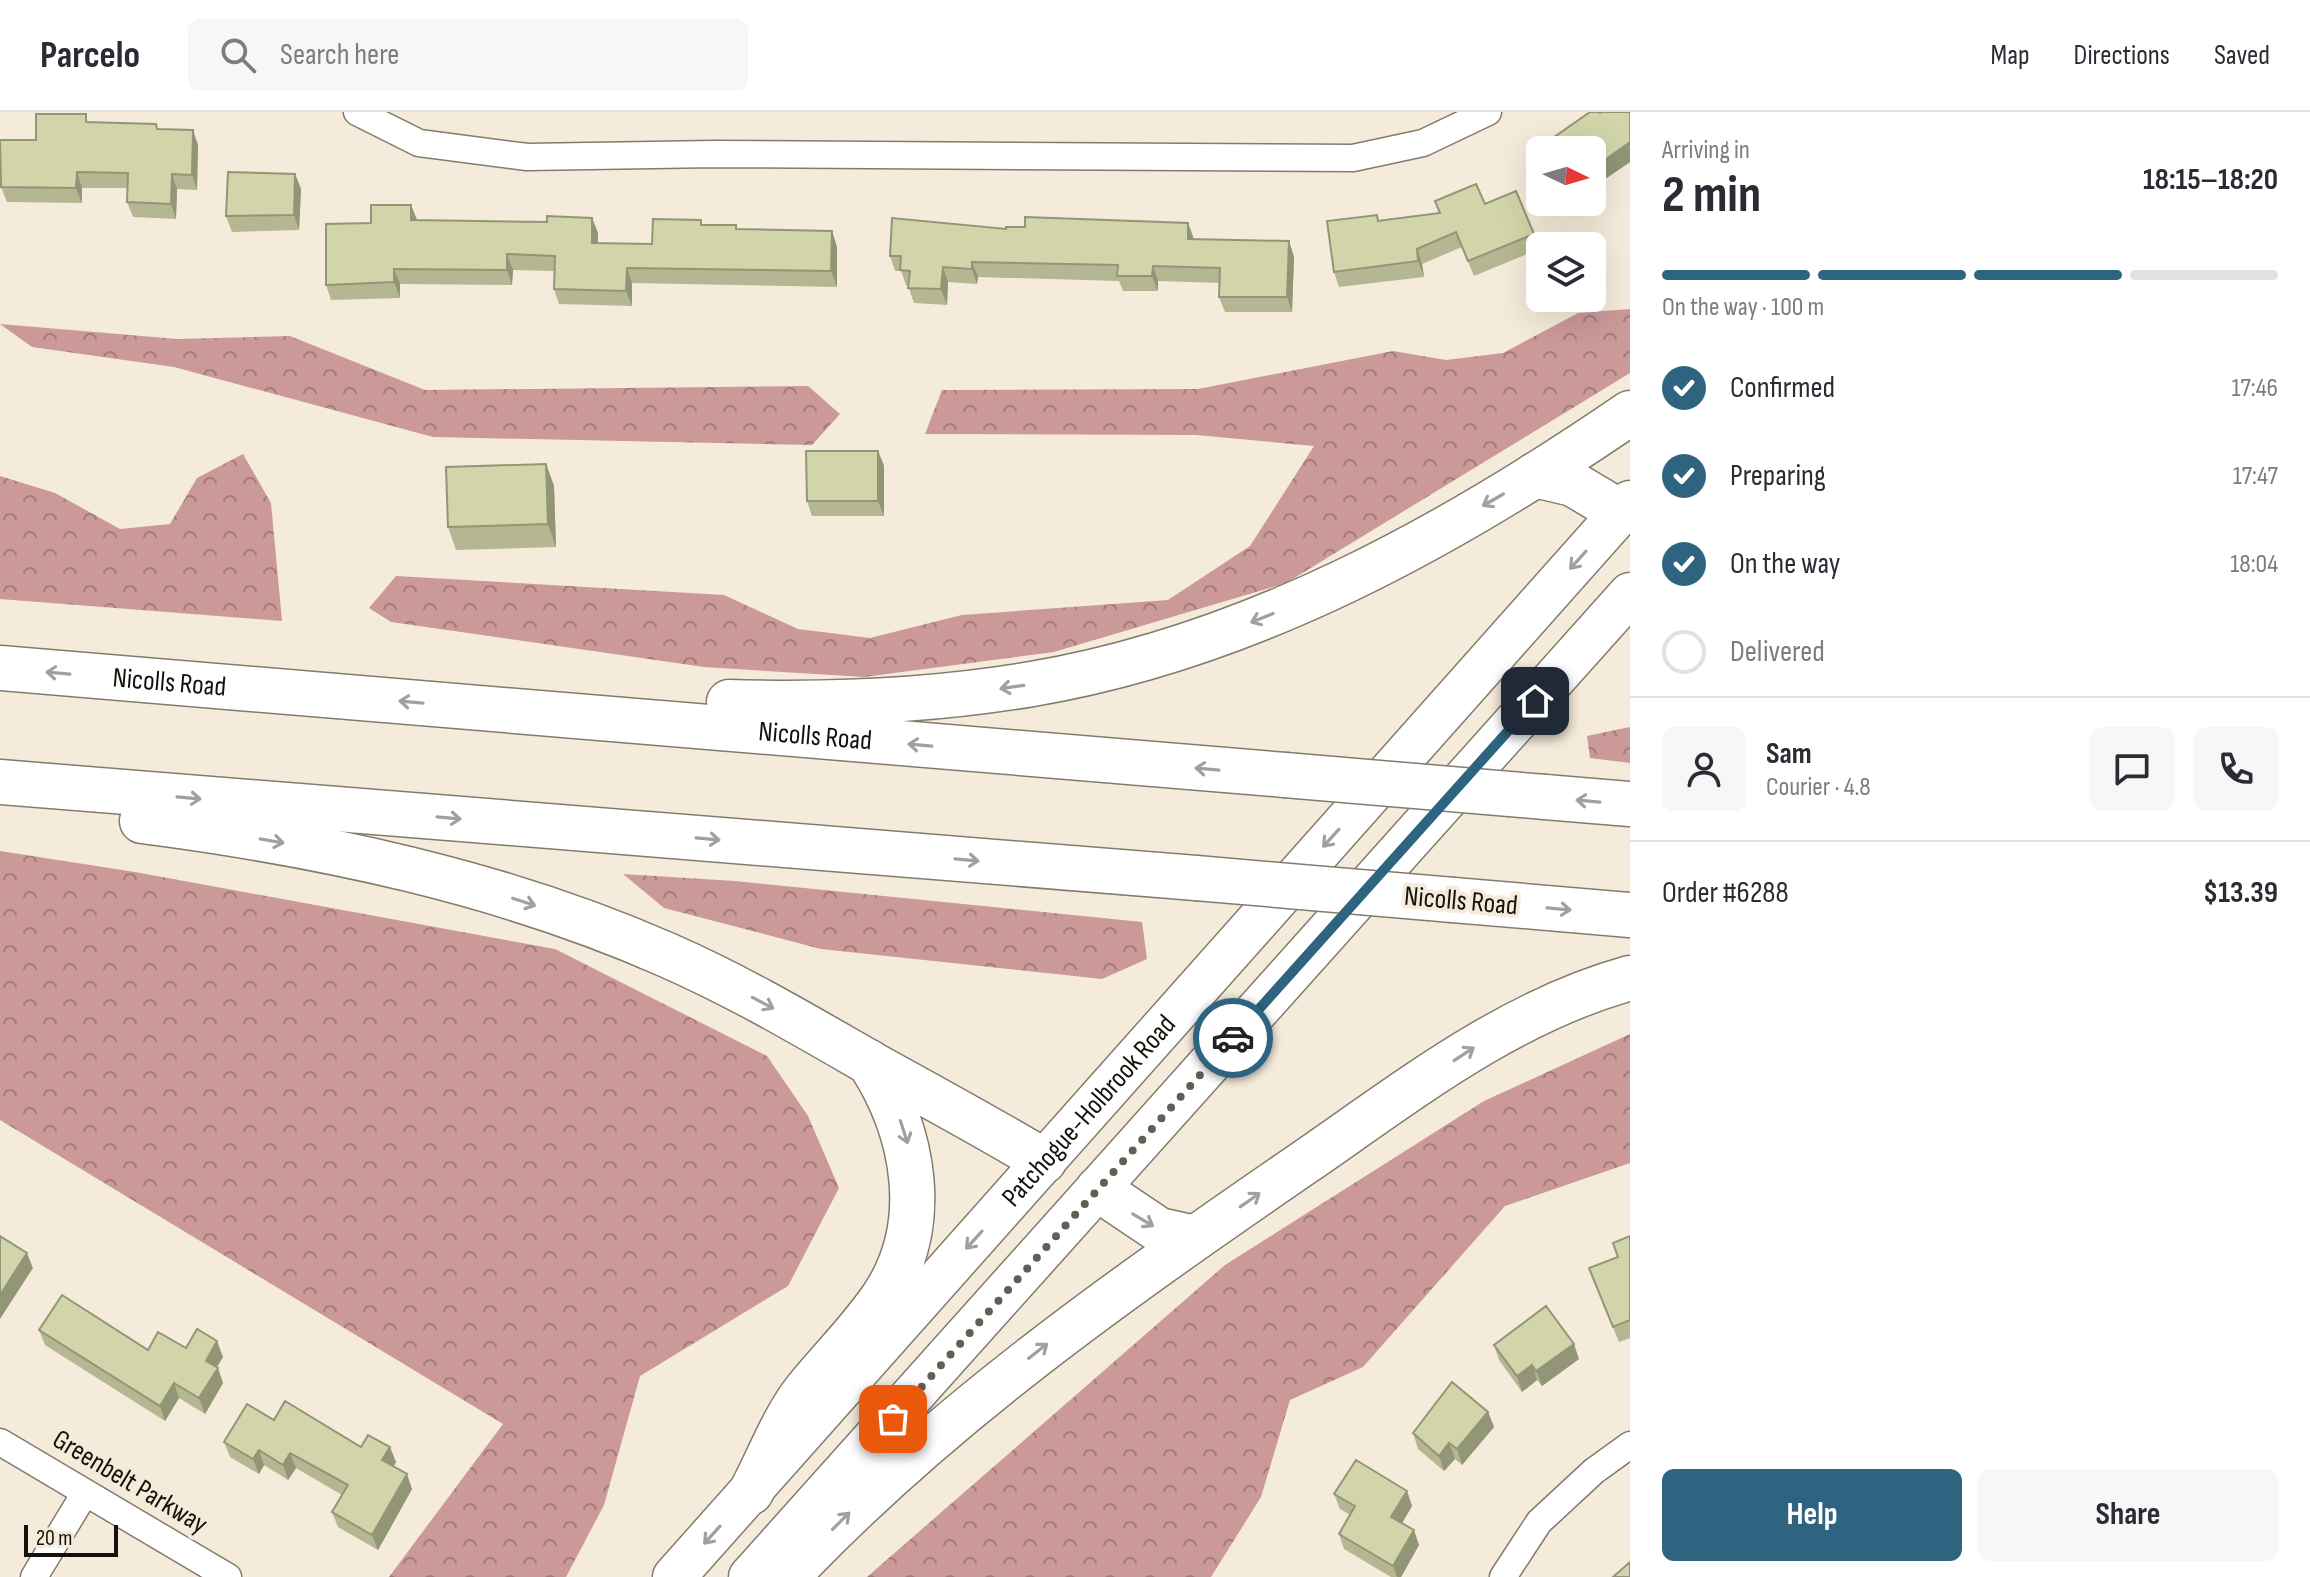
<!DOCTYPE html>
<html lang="en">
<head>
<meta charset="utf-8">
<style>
  :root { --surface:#fff; --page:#f7f7f7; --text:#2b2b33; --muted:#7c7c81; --line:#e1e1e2; --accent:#2e647f }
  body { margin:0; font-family:"Sofia Sans Condensed",sans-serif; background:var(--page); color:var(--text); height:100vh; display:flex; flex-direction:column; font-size:30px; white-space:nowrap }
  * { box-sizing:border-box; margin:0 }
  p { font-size:26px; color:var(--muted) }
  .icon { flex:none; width:44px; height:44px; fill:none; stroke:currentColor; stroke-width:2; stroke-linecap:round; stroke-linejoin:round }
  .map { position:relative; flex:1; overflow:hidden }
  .side { display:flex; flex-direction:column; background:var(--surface); width:680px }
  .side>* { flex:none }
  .needle { width:52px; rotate:95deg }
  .controls { position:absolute; left:1526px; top:24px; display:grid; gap:16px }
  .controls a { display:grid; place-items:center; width:80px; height:80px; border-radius:12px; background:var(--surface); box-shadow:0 8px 32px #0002; font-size:40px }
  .scale { position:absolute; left:24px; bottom:20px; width:94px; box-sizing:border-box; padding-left:8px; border:4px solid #15120c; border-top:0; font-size:22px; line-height:28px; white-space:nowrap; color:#15120c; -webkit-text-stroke:6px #f5ebda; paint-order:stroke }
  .pin { position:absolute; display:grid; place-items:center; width:68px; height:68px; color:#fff; margin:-34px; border-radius:16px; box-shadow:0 4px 12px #0006 }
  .courier { position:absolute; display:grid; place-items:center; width:80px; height:80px; margin:-40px; border:6px solid #2e647f; border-radius:50%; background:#fff; color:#222; box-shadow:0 2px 10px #0007 }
  .overview em { font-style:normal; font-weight:700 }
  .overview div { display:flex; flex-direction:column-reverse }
  .overview { display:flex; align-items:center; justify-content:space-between; height:136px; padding:0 32px }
  h1 { font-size:52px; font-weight:700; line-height:60px }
  .bar { display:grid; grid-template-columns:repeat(4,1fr); gap:12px 8px; align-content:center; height:96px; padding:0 32px }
  .bar i { height:10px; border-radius:6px; background:var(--line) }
  .bar .active { background:var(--accent) }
  .bar p { grid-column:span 4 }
  .line { display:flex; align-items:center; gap:20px; padding:0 32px; border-top:2px solid var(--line) }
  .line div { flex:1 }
  .round { display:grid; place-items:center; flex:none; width:84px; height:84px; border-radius:12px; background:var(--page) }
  ol { padding:0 32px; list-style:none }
  li { display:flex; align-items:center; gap:24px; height:88px }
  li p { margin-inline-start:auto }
  li .icon { padding:8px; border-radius:50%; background:var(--accent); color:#fff; stroke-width:4 }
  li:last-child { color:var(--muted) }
  li i { width:44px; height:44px; border:4px solid var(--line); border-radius:50% }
  .primary-button { display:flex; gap:16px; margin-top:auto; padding:16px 32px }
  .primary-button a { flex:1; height:92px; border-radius:12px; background:var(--accent); color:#fff; font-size:32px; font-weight:700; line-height:92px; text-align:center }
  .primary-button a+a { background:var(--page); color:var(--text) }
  header { display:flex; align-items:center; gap:48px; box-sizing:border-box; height:112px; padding:0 40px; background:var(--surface); border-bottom:2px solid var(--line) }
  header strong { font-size:38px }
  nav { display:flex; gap:44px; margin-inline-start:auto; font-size:28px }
  .search { width:560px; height:72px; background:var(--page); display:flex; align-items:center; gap:20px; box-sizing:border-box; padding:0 28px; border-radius:12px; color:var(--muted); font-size:30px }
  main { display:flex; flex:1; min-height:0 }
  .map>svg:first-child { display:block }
  .forest { fill:url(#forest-crowns) }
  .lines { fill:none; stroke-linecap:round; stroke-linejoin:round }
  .street-casing { stroke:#837b6c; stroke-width:29 }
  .primary-casing { stroke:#837b6c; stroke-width:45 }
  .highway-casing { stroke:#837b6c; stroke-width:47 }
  .street { stroke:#fff; stroke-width:26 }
  .primary { stroke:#fff; stroke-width:42 }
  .highway { stroke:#fff; stroke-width:44 }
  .highway-bridge-casing { stroke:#837b6c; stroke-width:47; stroke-linecap:butt }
  .highway-bridge { stroke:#fff; stroke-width:44 }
  .wall { fill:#b4b791 }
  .shaded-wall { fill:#929576 }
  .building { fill:#d1d5a9; stroke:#929576; stroke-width:2 }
  .oneway { stroke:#a1a09e }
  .done { stroke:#635e54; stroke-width:8; stroke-dasharray:0 14.4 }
  .route { stroke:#2e647f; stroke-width:10 }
  .labels { text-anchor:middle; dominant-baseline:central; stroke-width:8; stroke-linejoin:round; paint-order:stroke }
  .street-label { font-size:28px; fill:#15120c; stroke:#f5ebda }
</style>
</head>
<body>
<header>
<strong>Parcelo</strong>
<div class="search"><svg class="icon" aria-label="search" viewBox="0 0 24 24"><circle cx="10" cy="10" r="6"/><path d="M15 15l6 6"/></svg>Search here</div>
<nav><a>Map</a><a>Directions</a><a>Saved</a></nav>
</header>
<main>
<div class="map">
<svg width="1630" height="1465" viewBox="0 0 1630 1465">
  <defs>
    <pattern id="forest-crowns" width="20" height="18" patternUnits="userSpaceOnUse" patternTransform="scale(2)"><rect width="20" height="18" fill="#ca9998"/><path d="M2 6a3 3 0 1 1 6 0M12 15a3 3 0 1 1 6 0" fill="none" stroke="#a37b7a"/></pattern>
  </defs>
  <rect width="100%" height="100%" fill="#f5ebda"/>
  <path class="forest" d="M 1630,197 L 1630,261 L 1286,471 L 1054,540 L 864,565 L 704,555 L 391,510 L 369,496 L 396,464 L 724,483 L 798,517 L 870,526 L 962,503 L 1168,488 L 1250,434 L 1314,334 L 1196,323 L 925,322 L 942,278 L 1198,277 L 1393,239 L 1446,248 L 1503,241 L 1578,201 Z
    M 0,212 L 177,227 L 290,224 L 425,278 L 808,274 L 840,302 L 812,333 L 433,325 L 174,255 L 32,235 Z
    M 243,342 L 271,391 L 282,509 L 0,487 L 0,364 L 55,381 L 120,417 L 170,412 L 197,366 Z
    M 1630,615 L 1630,651 L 1590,646 L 1587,624 Z
    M 0,739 L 135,760 L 555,837 L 767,944 L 808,1004 L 839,1076 L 788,1174 L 640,1264 L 604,1393 L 566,1465 L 389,1465 L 503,1312 L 0,1008 Z
    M 623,762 L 735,769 L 1142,810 L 1147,847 L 1102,867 L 821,837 L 664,796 Z
    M 1630,922 L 1630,1051 L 1505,1094 L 1363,1255 L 1290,1288 L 1261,1385 L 1211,1465 L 867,1465 L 1225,1153 L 1484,989 Z"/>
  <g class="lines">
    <defs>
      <path id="street" d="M 357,0 L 419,31 L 527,45 L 715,42 L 1353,46 L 1423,31 L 1488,0
        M 0,1330 L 228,1465
        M 34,1465 L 85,1381
        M 1503,1465 L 1539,1410 L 1594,1359 L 1630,1333"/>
      <g id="primary">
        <path id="s1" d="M 674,1465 L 1630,390"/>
        <path d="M 750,1465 L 1630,482"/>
      </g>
      <g id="highway">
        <path d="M 1535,363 L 1573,372 L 1620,400"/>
        <path id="s2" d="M 0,556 L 1285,663"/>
        <path d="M 729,590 C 830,593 932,589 1032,572 C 1250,535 1449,425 1630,301"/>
        <path d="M 0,670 L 1196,766"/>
        <path d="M 1545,685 L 1630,692"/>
        <path d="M 142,709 C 321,732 501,770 667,843 C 738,874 804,913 870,951 C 928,983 987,1015 1044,1049"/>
        <path d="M 1453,788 L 1630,803"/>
        <path d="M 1098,1077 L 1159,1118 L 1195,1126"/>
        <path d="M 751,1380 C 768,1348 783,1307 806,1278 C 831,1247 860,1219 883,1185 C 932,1112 914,1019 869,950"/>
        <path d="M 787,1465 C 941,1302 1122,1176 1305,1050 C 1408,979 1508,900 1630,866"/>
      </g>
    </defs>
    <use href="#street" class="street-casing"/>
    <use href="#primary" class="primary-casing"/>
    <use href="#highway" class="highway-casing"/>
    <use href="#street" class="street"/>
    <use href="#primary" class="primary"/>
    <use href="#highway" class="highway"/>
    <defs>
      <path id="highway-bridge" d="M 1285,663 L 1545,685
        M 1196,766 L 1453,788"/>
    </defs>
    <use href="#highway-bridge" class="highway-bridge-casing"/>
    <use href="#highway-bridge" class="highway-bridge"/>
  </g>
  <path class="wall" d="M 1590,0 L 1599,0 L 1600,1 L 1601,0 L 1630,0 L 1630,50 L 1592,76 L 1592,38 L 1540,38 L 1540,70 L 1533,59 L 1527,44 Z
    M 88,10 L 158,17 L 198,33 L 197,78 L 177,77 L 176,107 L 133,105 L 127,90 L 127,76 L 82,76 L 82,91 L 7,90 L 1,75 L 1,71 L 0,71 L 0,28 L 36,28 Z
    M 295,62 L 301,77 L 299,118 L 232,120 L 226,104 Z
    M 1485,92 L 1534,122 L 1539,137 L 1474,164 L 1462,135 L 1422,152 L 1424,165 L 1339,175 L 1334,160 L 1379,108 L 1439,101 Z
    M 411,93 L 417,108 L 547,110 L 592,106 L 598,121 L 598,131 L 652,132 L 703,113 L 737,117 L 832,119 L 837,135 L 837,175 L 632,171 L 632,194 L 559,192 L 554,177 L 554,159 L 513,158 L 512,173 L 400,172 L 400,186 L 331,188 L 326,173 L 371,111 Z
    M 1006,117 L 1194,127 L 1289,129 L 1294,145 L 1292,200 L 1225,200 L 1219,185 L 1220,171 L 1158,169 L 1158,179 L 1123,179 L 1119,169 L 978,165 L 977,172 L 948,170 L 947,193 L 914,191 L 908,174 L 906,173 L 901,159 L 895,159 L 890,144 Z
    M 878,339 L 884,354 L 884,404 L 812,404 L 807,389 Z
    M 546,352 L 554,374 L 556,435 L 456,438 L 448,415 Z
    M 1630,1124 L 1630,1226 L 1619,1230 L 1595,1171 L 1618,1145 L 1613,1131 Z
    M 39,1218 L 148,1238 L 186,1236 L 223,1245 L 217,1255 L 223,1271 L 205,1302 L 179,1286 L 165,1309 L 45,1233 Z
    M 1494,1233 L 1579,1247 L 1542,1274 L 1537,1268 L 1522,1280 L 1499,1248 Z
    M 1488,1300 L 1494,1315 L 1462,1353 L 1455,1347 L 1444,1359 L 1418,1337 L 1413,1321 Z
    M 274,1308 L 361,1335 L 396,1350 L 393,1355 L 412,1377 L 378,1438 L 338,1415 L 332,1400 L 342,1383 L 296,1356 L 288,1368 L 264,1353 L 259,1362 L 230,1345 L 224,1330 Z
    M 1407,1379 L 1412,1394 L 1402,1411 L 1419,1433 L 1401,1465 L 1391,1465 L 1344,1437 L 1339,1422 L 1350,1403 L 1340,1397 L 1334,1382 Z"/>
  <path class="shaded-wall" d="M 193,18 L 198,33 L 197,78 L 192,63 Z
    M 1630,30 L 1630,50 L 1592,76 L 1592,57 Z
    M 77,60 L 82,76 L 82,91 L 76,76 Z
    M 172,62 L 177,77 L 176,107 L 171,92 Z
    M 295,62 L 301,77 L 299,118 L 294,103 Z
    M 411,93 L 417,108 L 411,108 Z
    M 592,106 L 598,121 L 597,146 L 592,131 Z
    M 1188,111 L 1194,127 L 1188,127 Z
    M 832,119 L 837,135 L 837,175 L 831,159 Z
    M 1289,129 L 1294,145 L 1292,200 L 1287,185 Z
    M 1417,137 L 1422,152 L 1424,165 L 1418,149 Z
    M 507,142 L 513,158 L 512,173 L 507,158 Z
    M 972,150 L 978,165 L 977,172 L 972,157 Z
    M 1153,154 L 1158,169 L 1158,179 L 1152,164 Z
    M 943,155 L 948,170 L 947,193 L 941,177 Z
    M 627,156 L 632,171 L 632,194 L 626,179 Z
    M 394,157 L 400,172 L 400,186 L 394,170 Z
    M 878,339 L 884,354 L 884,404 L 878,389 Z
    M 546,352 L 554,374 L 556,435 L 548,412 Z
    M 27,1141 L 33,1156 L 0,1207 L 0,1183 Z
    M 217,1229 L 223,1245 L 211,1264 L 206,1249 Z
    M 1574,1232 L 1579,1247 L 1542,1274 L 1536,1259 Z
    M 1532,1253 L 1537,1268 L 1522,1280 L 1517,1264 Z
    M 218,1256 L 223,1271 L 205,1302 L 199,1286 Z
    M 174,1271 L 179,1286 L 165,1309 L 160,1294 Z
    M 1488,1300 L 1494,1315 L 1462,1353 L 1457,1337 Z
    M 1449,1331 L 1455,1347 L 1444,1359 L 1439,1344 Z
    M 390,1335 L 396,1350 L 388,1364 L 382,1348 Z
    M 259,1338 L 264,1353 L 259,1362 L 253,1347 Z
    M 290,1341 L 296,1356 L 288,1368 L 283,1353 Z
    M 407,1362 L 412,1377 L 378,1438 L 372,1423 Z
    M 1407,1379 L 1412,1394 L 1397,1420 L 1391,1405 Z
    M 1414,1418 L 1419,1433 L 1401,1465 L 1397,1465 L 1393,1454 Z"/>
  <path class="building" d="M 1590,0 L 1599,0 L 1600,1 L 1601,0 L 1630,0 L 1630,30 L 1592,57 L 1592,38 L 1540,38 L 1540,63 L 1527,44 Z
    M 36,2 L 86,2 L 86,10 L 156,12 L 157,17 L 193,18 L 192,63 L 172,62 L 171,92 L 127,90 L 128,61 L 77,60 L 76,76 L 1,75 L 0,28 L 36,28 Z
    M 228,60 L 295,62 L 294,103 L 226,104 Z
    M 1476,72 L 1485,92 L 1516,79 L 1534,122 L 1468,149 L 1456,120 L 1417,137 L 1418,149 L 1334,160 L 1327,109 L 1377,103 L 1378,109 L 1440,101 L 1435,89 Z
    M 371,93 L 411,93 L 411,108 L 547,110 L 547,104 L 592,106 L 592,131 L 652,132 L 653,107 L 701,108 L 701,113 L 736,113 L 736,117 L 832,119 L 831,159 L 627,156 L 626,179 L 554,177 L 555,144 L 507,142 L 507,158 L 394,157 L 394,170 L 326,173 L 326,112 L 371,111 Z
    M 1025,105 L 1188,111 L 1188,127 L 1289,129 L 1287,185 L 1219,185 L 1220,156 L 1153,154 L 1152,164 L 1117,164 L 1118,153 L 972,150 L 972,157 L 943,155 L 941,177 L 908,176 L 910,159 L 900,158 L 901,144 L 890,144 L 892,106 L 1006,117 L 1006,115 L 1025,115 Z
    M 806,339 L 878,339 L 878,389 L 807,389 Z
    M 546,352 L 548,412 L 448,415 L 446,355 Z
    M 0,1124 L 27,1141 L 0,1183 Z
    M 1630,1124 L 1630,1208 L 1613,1215 L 1589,1156 L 1618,1145 L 1613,1131 Z
    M 62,1183 L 148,1238 L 158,1220 L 186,1236 L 197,1217 L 217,1229 L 206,1249 L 218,1256 L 199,1286 L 174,1271 L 160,1294 L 39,1218 Z
    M 1546,1194 L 1574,1232 L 1536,1259 L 1532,1253 L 1517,1264 L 1494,1233 Z
    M 1452,1270 L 1488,1300 L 1457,1337 L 1449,1331 L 1439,1344 L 1413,1321 Z
    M 285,1289 L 361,1335 L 368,1323 L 390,1335 L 382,1348 L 407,1362 L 372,1423 L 332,1400 L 348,1373 L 290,1341 L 283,1353 L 259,1338 L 253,1347 L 224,1330 L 247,1292 L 274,1308 Z
    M 1356,1348 L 1407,1379 L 1391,1405 L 1414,1418 L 1393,1454 L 1339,1422 L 1355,1394 L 1334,1382 Z
    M 1630,1450 L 1630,1465 L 1613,1465 Z"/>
  <defs><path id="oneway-shaft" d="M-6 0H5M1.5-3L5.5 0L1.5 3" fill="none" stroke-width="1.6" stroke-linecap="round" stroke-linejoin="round" transform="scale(2)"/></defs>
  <g class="oneway">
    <use href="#oneway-shaft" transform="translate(1493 388) rotate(150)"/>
    <use href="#oneway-shaft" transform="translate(1578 448) rotate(132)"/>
    <use href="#oneway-shaft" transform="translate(1262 506) rotate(158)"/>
    <use href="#oneway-shaft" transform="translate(58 561) rotate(-175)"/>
    <use href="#oneway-shaft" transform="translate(1012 575) rotate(172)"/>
    <use href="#oneway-shaft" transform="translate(411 590) rotate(-175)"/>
    <use href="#oneway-shaft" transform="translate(920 633) rotate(-175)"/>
    <use href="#oneway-shaft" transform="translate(1207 657) rotate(-175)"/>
    <use href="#oneway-shaft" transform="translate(189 686) rotate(5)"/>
    <use href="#oneway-shaft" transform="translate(1588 689) rotate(-175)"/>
    <use href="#oneway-shaft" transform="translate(449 706) rotate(5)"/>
    <use href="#oneway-shaft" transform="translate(1331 726) rotate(132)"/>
    <use href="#oneway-shaft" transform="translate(708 727) rotate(5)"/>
    <use href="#oneway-shaft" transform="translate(272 729) rotate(10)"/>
    <use href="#oneway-shaft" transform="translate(967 748) rotate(5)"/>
    <use href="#oneway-shaft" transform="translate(524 790) rotate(18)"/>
    <use href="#oneway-shaft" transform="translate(1559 797) rotate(5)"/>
    <use href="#oneway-shaft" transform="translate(763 891) rotate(28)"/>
    <use href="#oneway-shaft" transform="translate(1464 942) rotate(-33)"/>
    <use href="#oneway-shaft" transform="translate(904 1020) rotate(72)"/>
    <use href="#oneway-shaft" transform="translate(1250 1088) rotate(-35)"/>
    <use href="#oneway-shaft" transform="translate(1143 1108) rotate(31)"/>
    <use href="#oneway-shaft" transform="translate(974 1128) rotate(132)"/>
    <use href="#oneway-shaft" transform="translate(1038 1239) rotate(-38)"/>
    <use href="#oneway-shaft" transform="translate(841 1409) rotate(-45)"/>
    <use href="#oneway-shaft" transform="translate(712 1423) rotate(132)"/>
  </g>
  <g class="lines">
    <path class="done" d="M 893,1307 L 1233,926"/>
    <path class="route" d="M 1233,926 L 1535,589"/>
  </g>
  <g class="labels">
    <g class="street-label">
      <text stroke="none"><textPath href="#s2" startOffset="170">Nicolls Road</textPath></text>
      <text stroke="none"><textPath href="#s2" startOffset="818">Nicolls Road</textPath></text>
      <text transform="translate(1461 789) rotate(5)">Nicolls Road</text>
      <text stroke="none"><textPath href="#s1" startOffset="624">Patchogue-Holbrook Road</textPath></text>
      <text transform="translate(130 1370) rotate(31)">Greenbelt Parkway</text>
    </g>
  </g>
</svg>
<div class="controls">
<a><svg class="needle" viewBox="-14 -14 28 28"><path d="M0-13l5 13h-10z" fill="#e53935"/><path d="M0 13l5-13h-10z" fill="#7c7c81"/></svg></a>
<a><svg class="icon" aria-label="layers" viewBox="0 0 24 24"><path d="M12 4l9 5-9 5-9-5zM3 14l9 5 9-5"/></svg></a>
</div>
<div class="scale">20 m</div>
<div class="pin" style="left:893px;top:1307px;background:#ea580c"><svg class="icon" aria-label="bag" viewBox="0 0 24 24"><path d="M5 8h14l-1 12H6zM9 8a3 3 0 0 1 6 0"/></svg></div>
<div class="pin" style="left:1535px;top:589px;background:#1f2937"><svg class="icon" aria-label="home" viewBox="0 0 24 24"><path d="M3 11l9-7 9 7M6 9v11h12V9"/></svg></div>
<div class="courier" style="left:1233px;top:926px"><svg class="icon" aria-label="car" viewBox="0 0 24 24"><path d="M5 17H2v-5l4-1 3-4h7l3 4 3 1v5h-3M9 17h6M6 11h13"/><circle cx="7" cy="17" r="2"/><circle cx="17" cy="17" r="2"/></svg></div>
</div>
<section class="side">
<div class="overview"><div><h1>2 min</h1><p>Arriving in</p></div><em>18:15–18:20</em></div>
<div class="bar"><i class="active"></i><i class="active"></i><i class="active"></i><i></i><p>On the way · 100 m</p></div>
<ol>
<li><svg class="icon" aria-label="check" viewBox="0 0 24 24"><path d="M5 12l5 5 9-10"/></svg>Confirmed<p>17:46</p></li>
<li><svg class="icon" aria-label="check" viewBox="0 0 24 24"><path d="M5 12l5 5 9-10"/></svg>Preparing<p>17:47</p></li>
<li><svg class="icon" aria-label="check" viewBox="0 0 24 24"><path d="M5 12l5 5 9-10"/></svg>On the way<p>18:04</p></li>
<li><i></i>Delivered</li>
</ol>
<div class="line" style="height:144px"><a class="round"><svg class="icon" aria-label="person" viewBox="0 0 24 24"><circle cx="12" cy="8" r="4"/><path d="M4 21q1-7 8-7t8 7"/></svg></a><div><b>Sam</b><p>Courier · 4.8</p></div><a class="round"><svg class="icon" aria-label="chat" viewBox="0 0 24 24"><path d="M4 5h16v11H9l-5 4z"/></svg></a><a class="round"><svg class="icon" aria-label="phone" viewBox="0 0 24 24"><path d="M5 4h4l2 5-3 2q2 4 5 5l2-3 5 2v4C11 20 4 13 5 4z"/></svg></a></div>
<div class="line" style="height:104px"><div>Order #6288</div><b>$13.39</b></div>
<div class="primary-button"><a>Help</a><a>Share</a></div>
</section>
</main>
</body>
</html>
